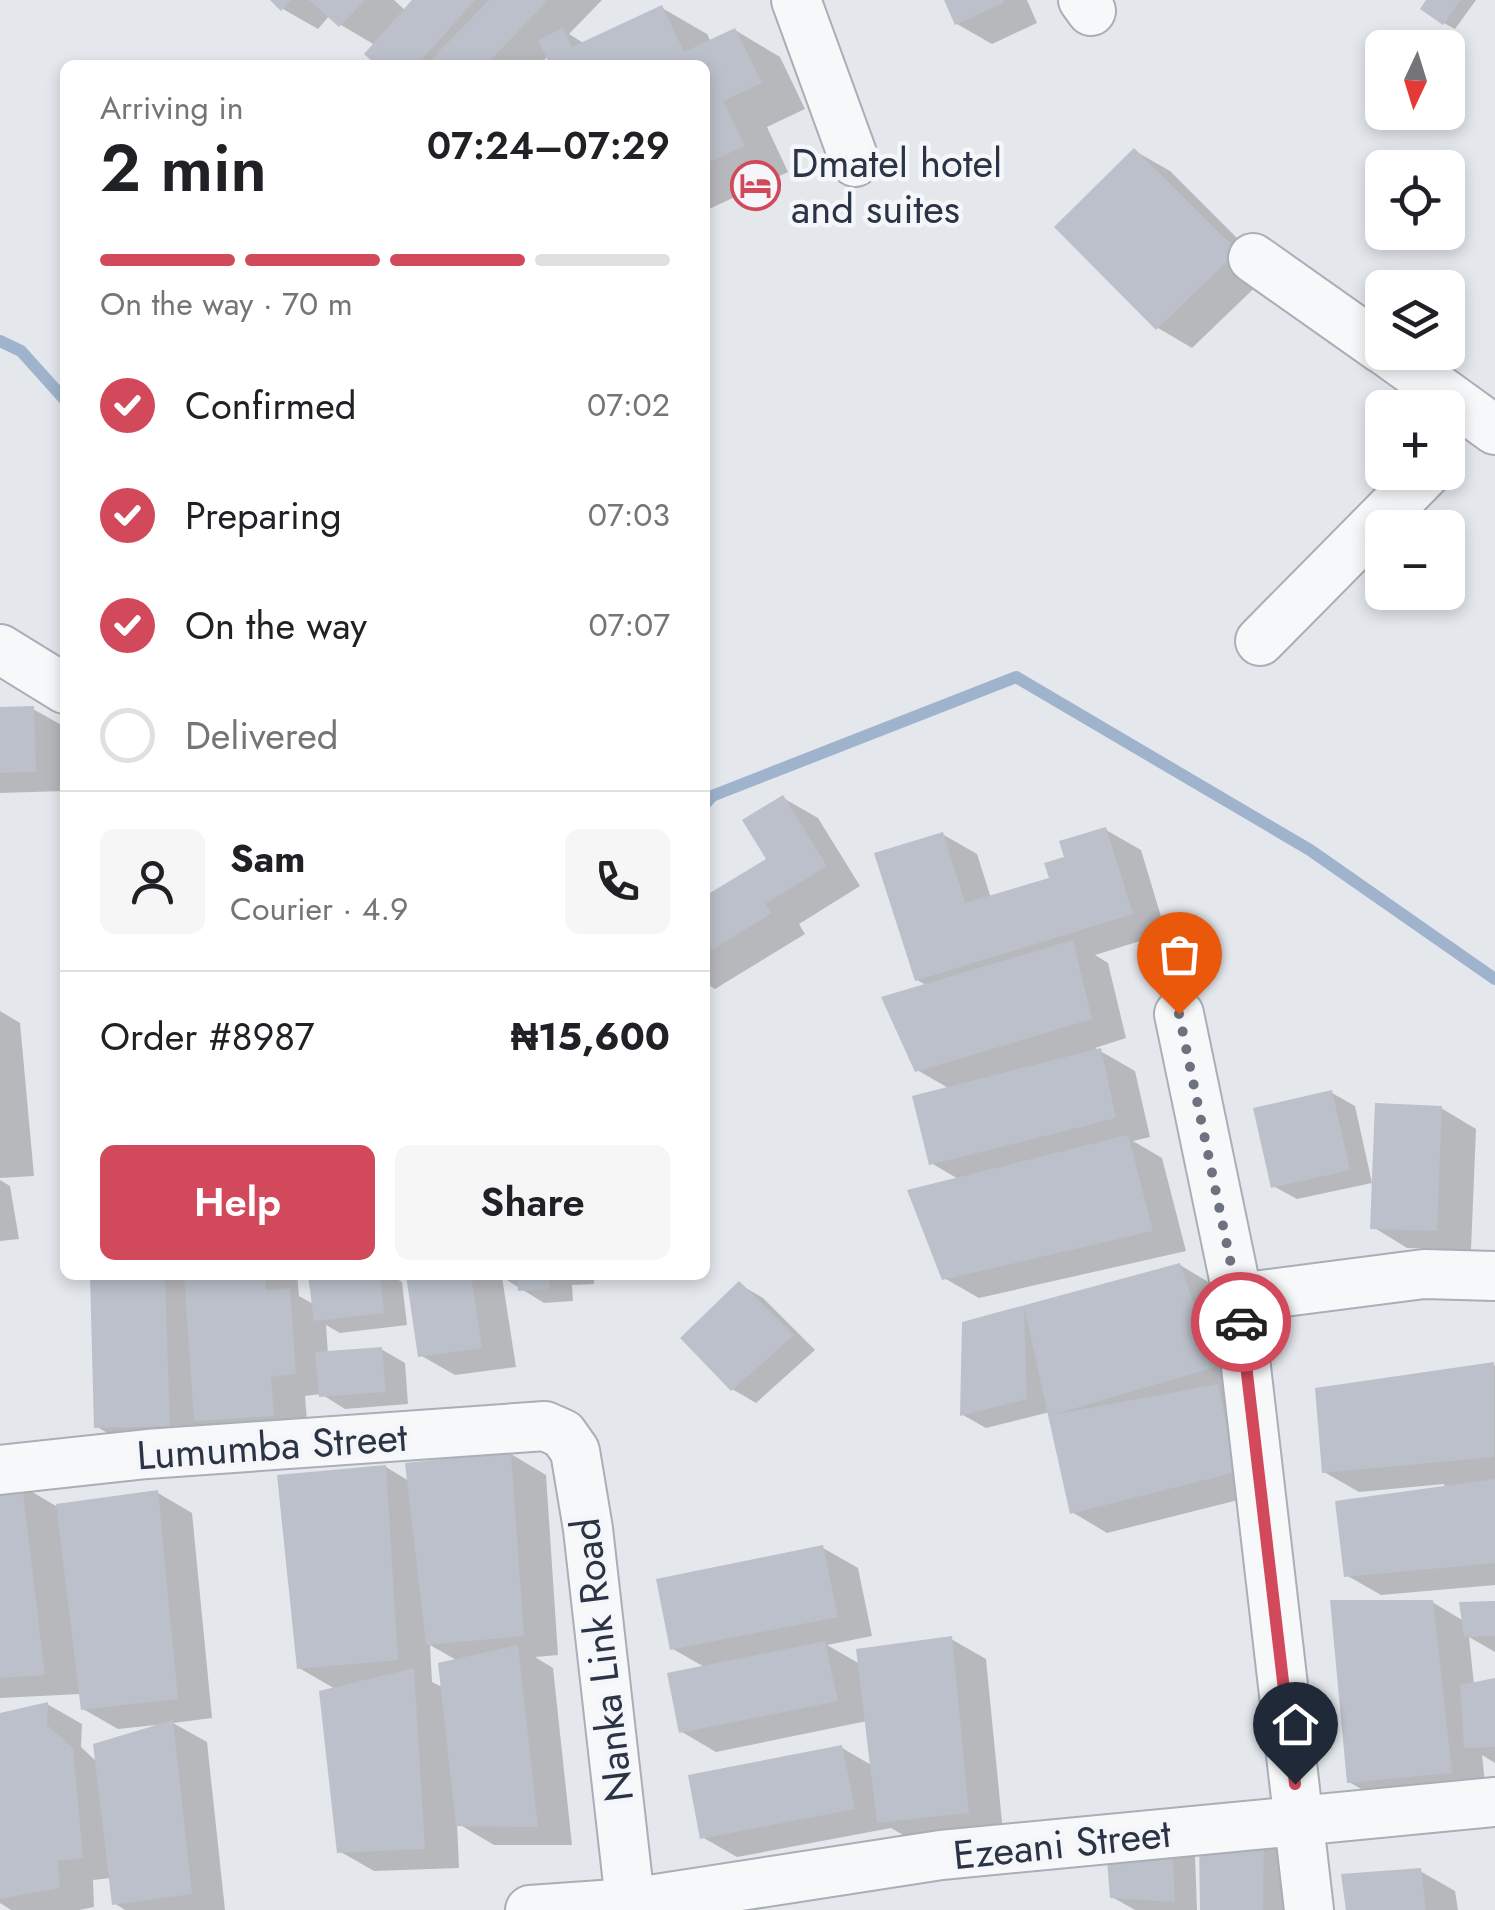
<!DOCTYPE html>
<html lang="en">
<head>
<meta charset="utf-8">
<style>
  :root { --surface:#fff; --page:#f6f6f6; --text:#202124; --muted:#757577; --line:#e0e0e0; --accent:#d1495b }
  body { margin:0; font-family:Jost,sans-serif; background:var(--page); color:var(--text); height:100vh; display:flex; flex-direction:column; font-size:38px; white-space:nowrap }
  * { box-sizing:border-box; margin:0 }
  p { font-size:32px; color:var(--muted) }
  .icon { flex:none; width:55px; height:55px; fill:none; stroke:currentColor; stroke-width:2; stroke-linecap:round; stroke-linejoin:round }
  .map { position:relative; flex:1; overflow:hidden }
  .sheet { position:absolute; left:60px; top:60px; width:650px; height:1220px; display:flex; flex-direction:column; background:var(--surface); border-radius:15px; box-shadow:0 5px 15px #0003 }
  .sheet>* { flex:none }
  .needle { width:65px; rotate:184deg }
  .controls { position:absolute; left:1365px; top:30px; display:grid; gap:20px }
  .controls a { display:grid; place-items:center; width:100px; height:100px; border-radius:15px; background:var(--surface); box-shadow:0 5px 15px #0003; font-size:50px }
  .pin { position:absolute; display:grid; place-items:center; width:85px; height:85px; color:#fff; margin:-102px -42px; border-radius:50% 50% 50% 0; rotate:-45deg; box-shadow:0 0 10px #0007 }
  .pin .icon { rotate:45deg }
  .courier { position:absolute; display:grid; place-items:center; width:100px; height:100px; margin:-50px; border:8px solid #d1495b; border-radius:50%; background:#fff; color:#222; box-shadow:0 2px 12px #0007 }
  .overview em { font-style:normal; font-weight:600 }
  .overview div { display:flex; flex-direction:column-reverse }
  .overview { display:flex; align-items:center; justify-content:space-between; height:170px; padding:0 40px }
  h1 { font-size:65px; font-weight:600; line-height:75px }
  .bar { display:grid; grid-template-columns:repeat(4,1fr); gap:15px 10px; align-content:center; height:120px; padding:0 40px }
  .bar i { height:12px; border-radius:8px; background:var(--line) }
  .bar .selected { background:var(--accent) }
  .bar p { grid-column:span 4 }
  .line { display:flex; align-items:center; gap:25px; padding:0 40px; border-top:2px solid var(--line) }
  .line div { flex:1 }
  .round { display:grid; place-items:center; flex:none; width:105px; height:105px; border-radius:15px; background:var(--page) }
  ol { padding:0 40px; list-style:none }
  li { display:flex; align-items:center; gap:30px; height:110px }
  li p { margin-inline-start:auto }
  li .icon { padding:10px; border-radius:50%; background:var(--accent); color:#fff; stroke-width:4 }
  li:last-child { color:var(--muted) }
  li i { width:55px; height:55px; border:5px solid var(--line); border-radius:50% }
  .cta { display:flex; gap:20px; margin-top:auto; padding:20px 40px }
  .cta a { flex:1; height:115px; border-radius:15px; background:var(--accent); color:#fff; font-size:40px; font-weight:600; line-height:115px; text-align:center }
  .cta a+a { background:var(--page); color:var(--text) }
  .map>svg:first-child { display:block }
  .shadow { fill:#0003; fill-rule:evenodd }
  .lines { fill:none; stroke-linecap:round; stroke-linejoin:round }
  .stream { stroke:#9fb4cc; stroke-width:12 }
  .building { fill:#bbc0ca }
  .street-casing { stroke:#a9aeb7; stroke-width:52 }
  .street { stroke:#f7f8fa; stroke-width:48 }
  .done { stroke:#6c737f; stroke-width:10; stroke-dasharray:0 18 }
  .route { stroke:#d1495b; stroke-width:12 }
  .labels { text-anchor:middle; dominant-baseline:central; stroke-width:9; stroke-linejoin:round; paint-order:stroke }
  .poi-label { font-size:40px; fill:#2b3445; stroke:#f4f6f9; text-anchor:start }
  .street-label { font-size:40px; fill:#2b3445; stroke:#f4f6f9 }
</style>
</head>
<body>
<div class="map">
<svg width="1495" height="1910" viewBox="0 0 1495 1910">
  <rect width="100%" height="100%" fill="#e4e7ec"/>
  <path class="shadow" d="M 273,0 L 394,0 L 406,11 L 416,0 L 602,0 L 569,34 L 585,44 L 662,8 L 707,34 L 711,42 L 735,30 L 780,57 L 805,109 L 767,127 L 788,172 L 705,211 L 705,65 L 553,65 L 548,56 L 540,65 L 380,65 L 375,45 L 341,25 L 330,15 L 318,29 L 283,9 Z
    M 946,0 L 1027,0 L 1037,23 L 992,44 L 957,24 Z
    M 1429,0 L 1476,0 L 1455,29 L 1444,23 Z
    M 1135,151 L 1170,171 L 1271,272 L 1192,348 L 1158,328 Z
    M 0,709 L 33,709 L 65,727 L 65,791 L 0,793 Z
    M 783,798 L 818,818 L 860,886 L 799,924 L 805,934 L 715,989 L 705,983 L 705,899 L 769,859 Z
    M 1106,830 L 1141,850 L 1166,933 L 1095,955 L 1108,963 L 1126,1038 L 1095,1048 L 1135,1071 L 1150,1137 L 1133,1141 L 1162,1158 L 1186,1251 L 979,1298 L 944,1278 L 960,1180 L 931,1163 L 950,1089 L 917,1070 L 928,986 L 917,980 L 942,834 L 977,854 L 991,898 L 1052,879 L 1067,859 Z
    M 0,1011 L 20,1023 L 34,1176 L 0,1178 Z
    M 1332,1093 L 1355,1106 L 1372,1183 L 1297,1199 L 1273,1186 Z
    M 1441,1108 L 1476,1129 L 1471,1250 L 1407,1248 L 1373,1227 Z
    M 0,1180 L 10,1186 L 19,1239 L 0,1241 Z
    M 1180,1265 L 1215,1286 L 1270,1492 L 1107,1533 L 1072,1512 L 1050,1412 L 986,1428 L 963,1415 L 964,1324 Z
    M 92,1275 L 297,1275 L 299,1296 L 315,1305 L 311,1276 L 390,1275 L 402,1282 L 407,1325 L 340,1333 L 326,1325 L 328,1354 L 381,1349 L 405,1363 L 408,1404 L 345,1409 L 321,1394 L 305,1396 L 308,1434 L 231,1440 L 203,1424 L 204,1445 L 132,1447 L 97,1427 Z
    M 408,1275 L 594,1275 L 594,1284 L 572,1285 L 573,1301 L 544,1303 L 502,1277 L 516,1367 L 455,1375 L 420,1355 Z
    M 739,1284 L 763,1298 L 815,1350 L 756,1403 L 732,1389 Z
    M 1493,1364 L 1495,1366 L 1495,1585 L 1381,1595 L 1346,1575 L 1445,1488 L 1444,1484 L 1359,1492 L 1324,1472 Z
    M 511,1454 L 546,1475 L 558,1655 L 535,1657 L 553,1668 L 572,1845 L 494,1845 L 457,1823 L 459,1868 L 374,1871 L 339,1851 L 337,1690 L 299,1668 L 386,1467 L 409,1481 ZM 430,1645 L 458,1661 L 444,1688 L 432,1682 Z
    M 22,1486 L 56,1506 L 158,1493 L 192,1513 L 212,1718 L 173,1723 L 207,1742 L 225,1910 L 125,1910 L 114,1903 L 111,1878 L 93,1880 L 94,1907 L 79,1910 L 11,1910 L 0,1903 L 0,1715 L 47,1704 L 82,1724 L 81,1747 L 97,1762 L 157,1727 L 156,1725 L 118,1729 L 83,1709 L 81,1694 L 0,1698 L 0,1493 Z
    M 823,1548 L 858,1568 L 872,1636 L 827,1645 L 860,1664 L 951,1639 L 986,1659 L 1003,1832 L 915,1842 L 891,1828 L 737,1857 L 702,1837 L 842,1748 L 873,1766 L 867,1721 L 716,1752 L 682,1732 L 706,1668 L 673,1649 Z
    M 1432,1602 L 1464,1621 L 1495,1603 L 1495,1652 L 1469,1637 L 1474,1685 L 1495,1681 L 1495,1763 L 1482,1755 L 1486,1792 L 1384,1802 L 1349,1782 Z
    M 1264,1839 L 1287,1852 L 1286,1910 L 1203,1910 Z
    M 1172,1841 L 1195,1855 L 1197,1910 L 1135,1910 L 1112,1897 Z
    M 1420,1871 L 1455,1891 L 1458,1910 L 1348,1910 Z"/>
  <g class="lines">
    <path class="stream" d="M 0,341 L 21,351 L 65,400
      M 705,804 L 712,796 L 1016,677 L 1310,850 L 1495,979"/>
  </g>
  <path class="building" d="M 270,0 L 291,0 L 281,11 Z
    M 309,0 L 365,0 L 339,27 Z
    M 412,0 L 475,0 L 417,65 L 376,65 L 364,54 Z
    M 489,0 L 548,0 L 486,65 L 426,65 Z
    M 944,0 L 1003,0 L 1004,3 L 955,25 Z
    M 1426,0 L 1461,0 L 1443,25 L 1420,9 Z
    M 662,5 L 684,52 L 735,28 L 762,83 L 723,101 L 745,146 L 705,164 L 705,65 L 550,65 L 538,40 L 563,28 L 572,47 Z
    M 1134,148 L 1238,251 L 1156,330 L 1054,227 Z
    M 34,706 L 36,772 L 0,773 L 0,707 Z
    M 783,795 L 827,866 L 765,904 L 772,913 L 705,954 L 705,896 L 766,859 L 742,820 Z
    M 1106,827 L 1133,914 L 915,981 L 874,853 L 943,832 L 965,903 L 1049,878 L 1044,863 L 1064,857 L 1059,841 Z
    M 1073,940 L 1092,1019 L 915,1072 L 881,997 Z
    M 1101,1048 L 1116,1118 L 929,1165 L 912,1096 Z
    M 1332,1090 L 1350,1170 L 1271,1188 L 1253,1108 Z
    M 1375,1103 L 1442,1106 L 1437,1231 L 1370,1229 Z
    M 1128,1135 L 1153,1231 L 942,1280 L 907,1190 Z
    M 1180,1263 L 1215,1367 L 1052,1415 L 1218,1384 L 1236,1472 L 1070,1514 L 1024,1307 L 1027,1399 L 960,1416 L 962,1322 Z
    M 90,1275 L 165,1275 L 170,1426 L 94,1428 Z
    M 184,1275 L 265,1275 L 266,1290 L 290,1288 L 296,1374 L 271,1377 L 274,1416 L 194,1421 Z
    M 308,1275 L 380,1275 L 384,1313 L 314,1321 Z
    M 406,1275 L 471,1275 L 482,1348 L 418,1357 Z
    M 501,1275 L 549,1275 L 550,1289 L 518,1291 L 517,1279 L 502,1280 Z
    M 739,1281 L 794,1335 L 731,1391 L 680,1338 Z
    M 382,1347 L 386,1392 L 319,1397 L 315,1352 Z
    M 1494,1362 L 1494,1457 L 1322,1473 L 1315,1388 Z
    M 511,1452 L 524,1636 L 426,1645 L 405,1463 Z
    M 386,1465 L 398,1660 L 297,1669 L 277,1475 Z
    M 1495,1479 L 1495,1563 L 1344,1577 L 1335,1501 Z
    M 22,1484 L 45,1675 L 0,1678 L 0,1490 Z
    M 158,1490 L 178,1699 L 81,1710 L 56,1504 Z
    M 823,1545 L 838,1617 L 670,1650 L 656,1579 Z
    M 1330,1600 L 1433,1600 L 1452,1773 L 1347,1783 Z
    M 1495,1601 L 1495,1636 L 1464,1637 L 1459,1602 Z
    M 952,1636 L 969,1813 L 877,1823 L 856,1649 Z
    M 825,1641 L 838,1701 L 679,1733 L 667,1673 Z
    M 518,1645 L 538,1827 L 456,1826 L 438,1663 Z
    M 414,1668 L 425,1849 L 337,1853 L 319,1691 Z
    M 1495,1678 L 1495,1747 L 1464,1748 L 1460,1685 Z
    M 48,1702 L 47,1725 L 73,1748 L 83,1858 L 58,1861 L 60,1888 L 0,1899 L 0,1713 Z
    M 173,1720 L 192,1894 L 112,1905 L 93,1744 Z
    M 842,1745 L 855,1809 L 700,1839 L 688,1775 Z
    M 1264,1836 L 1263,1910 L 1200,1910 L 1199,1838 Z
    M 1172,1839 L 1175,1902 L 1110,1898 L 1106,1846 Z
    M 1421,1868 L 1426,1910 L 1346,1910 L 1341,1874 Z"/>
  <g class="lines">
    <defs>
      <path id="street" d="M 796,0 L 855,162
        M 1083,0 L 1091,11
        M 1253,258 L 1382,349
        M 1387,352 L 1495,430
        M 1260,641 L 1427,472
        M 0,649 L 65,689
        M 1179,1014 L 1238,1298 L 1309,1910
        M 1238,1298 L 1424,1274 L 1495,1276
        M 0,1470 L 147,1454 L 545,1426 L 563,1434 L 575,1451 L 588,1529 L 631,1910
        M 530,1910 L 630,1903 L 941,1855 L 1495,1802"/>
    </defs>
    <use href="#street" class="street-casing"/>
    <use href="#street" class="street"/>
  </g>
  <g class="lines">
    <path class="done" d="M 1179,1014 L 1238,1298 L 1241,1322"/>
    <path class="route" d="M 1241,1322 L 1295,1784"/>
  </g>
  <defs>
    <symbol id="hotel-ring" viewBox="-11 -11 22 22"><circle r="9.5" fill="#f4f6f9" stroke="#d1495b" stroke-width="1.5"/><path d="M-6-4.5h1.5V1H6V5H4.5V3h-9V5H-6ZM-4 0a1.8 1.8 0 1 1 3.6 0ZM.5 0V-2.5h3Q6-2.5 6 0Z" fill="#d1495b"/></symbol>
  </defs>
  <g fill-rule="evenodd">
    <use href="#hotel-ring" x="728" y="158" width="55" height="55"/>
  </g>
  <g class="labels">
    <g class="poi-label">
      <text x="791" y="163">Dmatel hotel<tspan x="791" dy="46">and suites</tspan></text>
    </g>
    <g class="street-label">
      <text transform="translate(272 1446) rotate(-4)">Lumumba Street</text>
      <text transform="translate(602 1660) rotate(-97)">Nanka Link Road</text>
      <text transform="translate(1062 1844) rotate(-6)">Ezeani Street</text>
    </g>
  </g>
</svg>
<div class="controls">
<a><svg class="needle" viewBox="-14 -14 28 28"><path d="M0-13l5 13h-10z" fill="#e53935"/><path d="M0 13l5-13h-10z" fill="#757577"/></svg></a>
<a><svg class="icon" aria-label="locate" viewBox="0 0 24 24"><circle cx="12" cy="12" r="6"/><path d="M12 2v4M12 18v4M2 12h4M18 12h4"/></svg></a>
<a><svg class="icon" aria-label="layers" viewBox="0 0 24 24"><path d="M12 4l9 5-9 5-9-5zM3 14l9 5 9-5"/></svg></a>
<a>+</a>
<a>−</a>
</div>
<div class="pin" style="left:1179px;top:1014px;background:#ea580c"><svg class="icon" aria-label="bag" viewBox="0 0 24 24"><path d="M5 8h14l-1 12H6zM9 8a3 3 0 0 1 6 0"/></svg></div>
<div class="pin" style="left:1295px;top:1784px;background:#1f2937"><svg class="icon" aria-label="home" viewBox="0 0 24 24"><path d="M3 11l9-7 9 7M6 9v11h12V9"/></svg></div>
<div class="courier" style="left:1241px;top:1322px"><svg class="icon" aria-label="car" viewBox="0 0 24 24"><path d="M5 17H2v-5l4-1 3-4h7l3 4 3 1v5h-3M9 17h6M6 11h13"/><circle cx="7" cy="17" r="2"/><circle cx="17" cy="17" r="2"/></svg></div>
<section class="sheet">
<div class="overview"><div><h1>2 min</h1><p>Arriving in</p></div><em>07:24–07:29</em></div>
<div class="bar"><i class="selected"></i><i class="selected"></i><i class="selected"></i><i></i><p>On the way · 70 m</p></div>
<ol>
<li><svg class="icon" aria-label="check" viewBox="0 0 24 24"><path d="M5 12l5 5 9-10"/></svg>Confirmed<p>07:02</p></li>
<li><svg class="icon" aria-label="check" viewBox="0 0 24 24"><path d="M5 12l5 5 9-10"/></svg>Preparing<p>07:03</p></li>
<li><svg class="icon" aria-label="check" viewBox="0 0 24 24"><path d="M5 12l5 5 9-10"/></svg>On the way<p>07:07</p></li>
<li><i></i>Delivered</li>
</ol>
<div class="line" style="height:180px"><a class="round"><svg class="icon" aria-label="person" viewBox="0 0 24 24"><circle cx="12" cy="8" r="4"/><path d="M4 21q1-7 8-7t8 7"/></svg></a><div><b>Sam</b><p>Courier · 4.9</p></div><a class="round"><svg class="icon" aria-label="phone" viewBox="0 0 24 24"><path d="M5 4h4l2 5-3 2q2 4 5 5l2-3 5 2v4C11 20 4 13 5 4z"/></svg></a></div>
<div class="line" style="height:130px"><div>Order #8987</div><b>₦15,600</b></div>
<div class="cta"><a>Help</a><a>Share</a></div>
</section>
</div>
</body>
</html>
